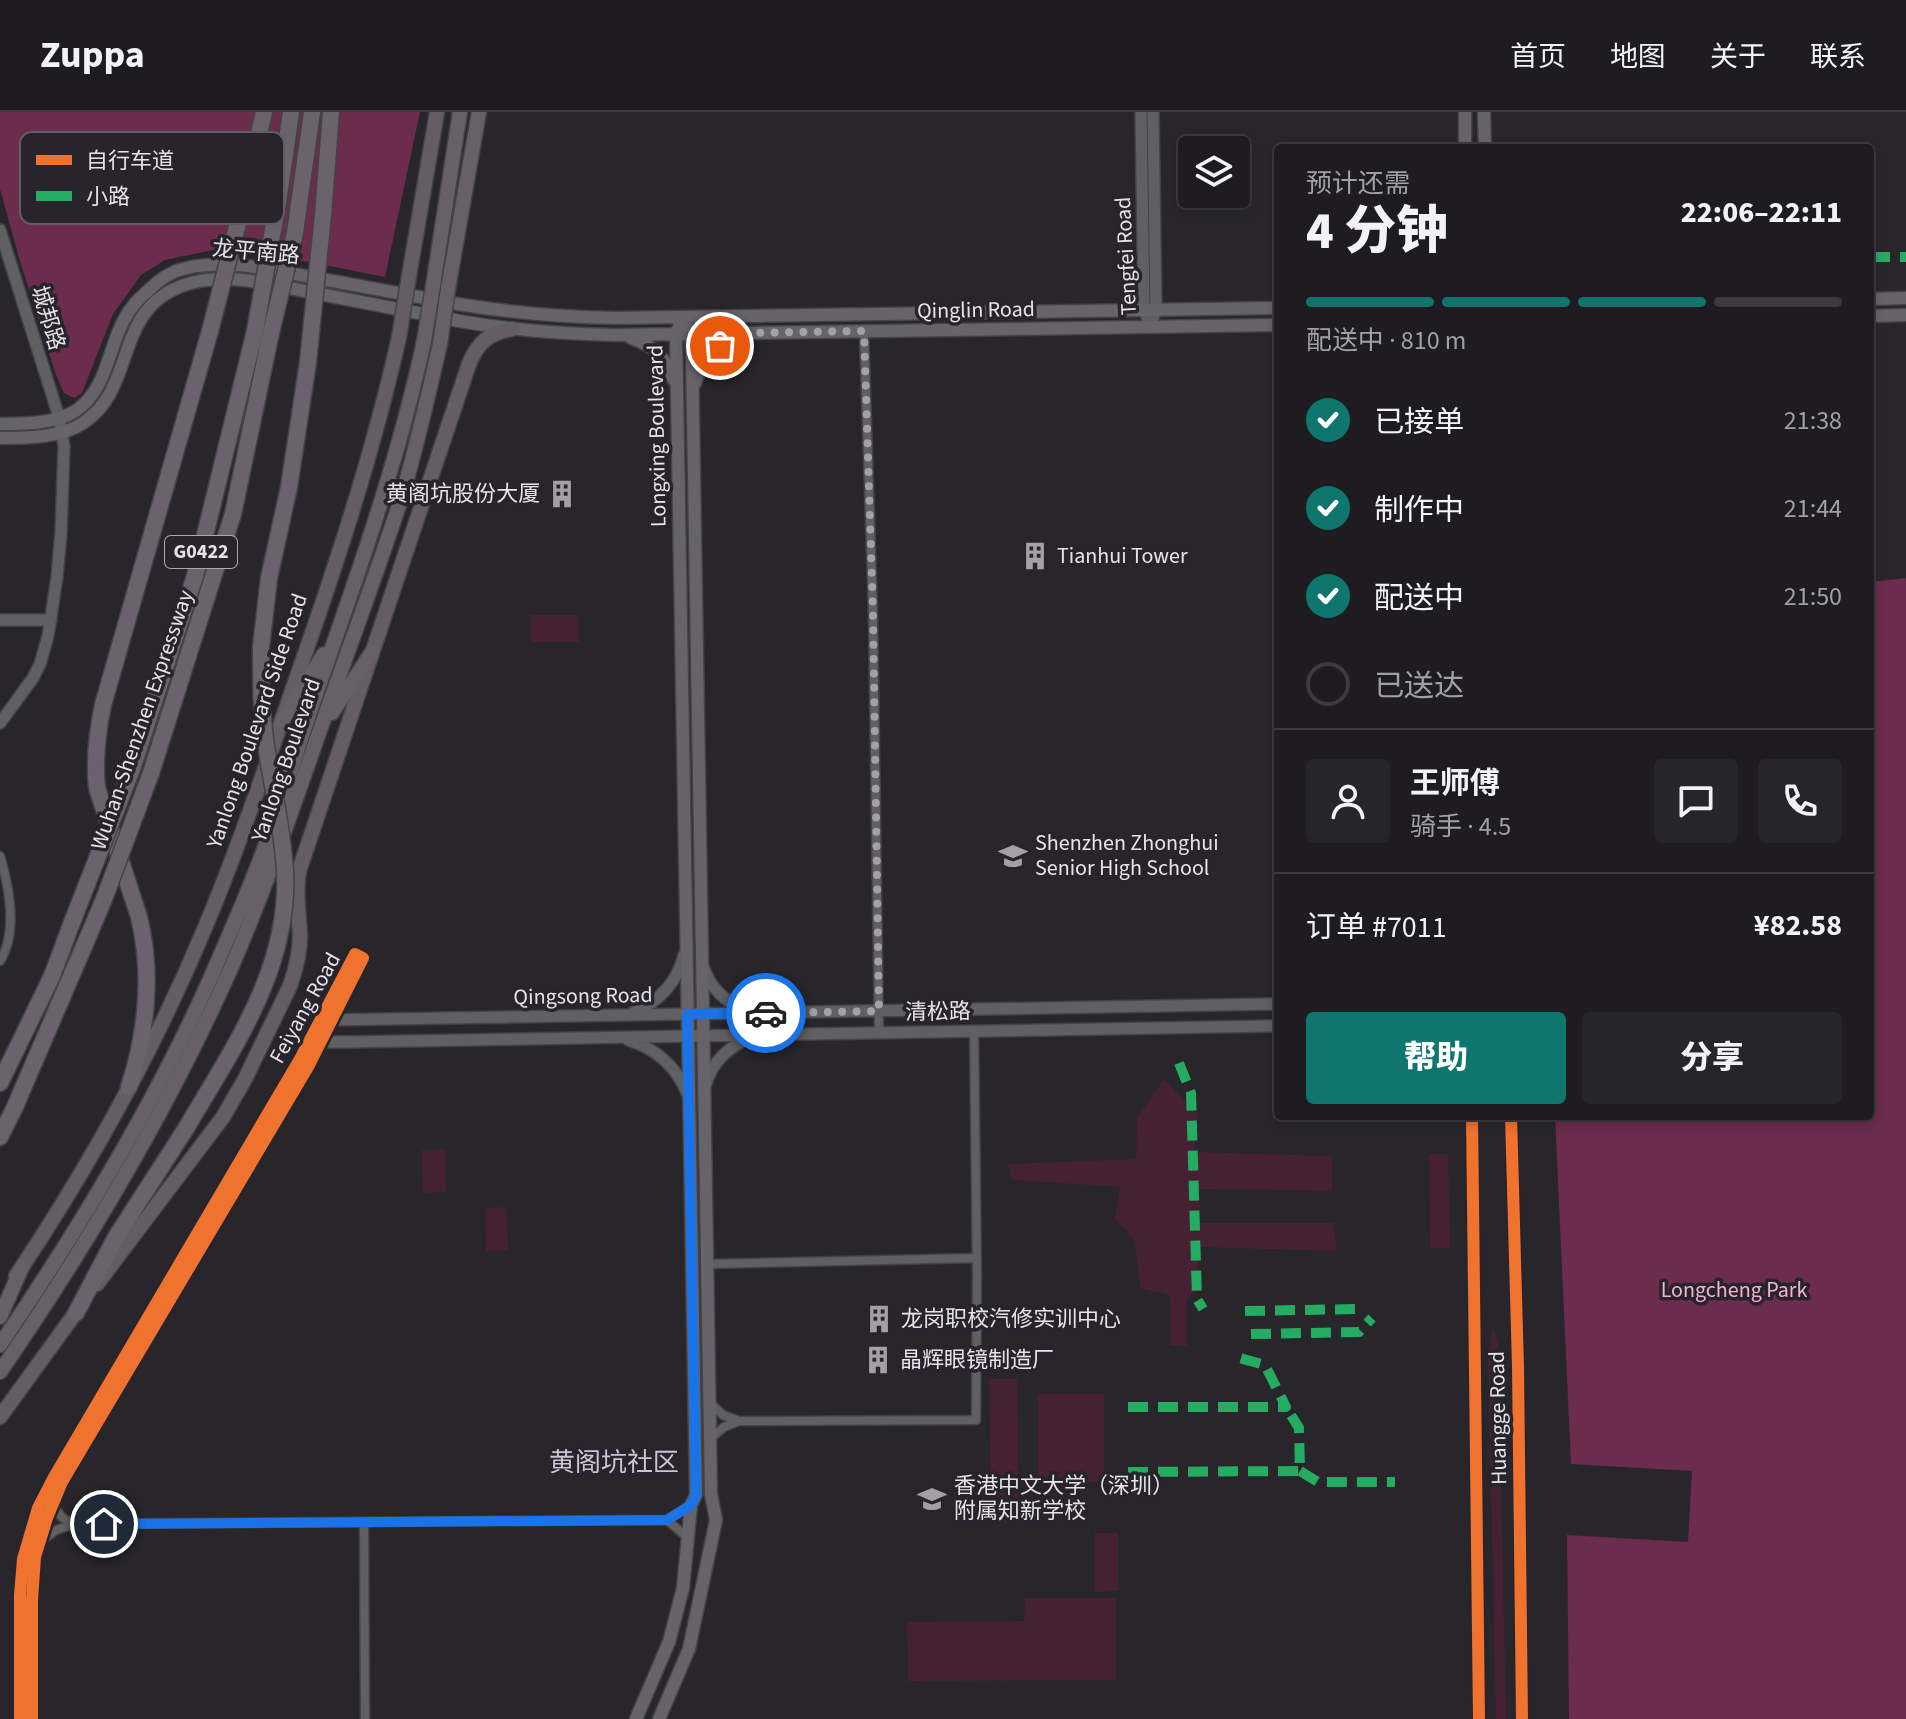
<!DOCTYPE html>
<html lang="zh">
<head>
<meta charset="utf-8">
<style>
  :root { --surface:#1e1c20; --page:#262529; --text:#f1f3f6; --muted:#a1a1a5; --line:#3c3a3e; --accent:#0f766e }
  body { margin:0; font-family:"Source Sans 3","Noto Sans SC",sans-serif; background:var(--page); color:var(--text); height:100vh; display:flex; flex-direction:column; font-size:30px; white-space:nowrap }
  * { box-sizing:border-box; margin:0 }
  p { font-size:26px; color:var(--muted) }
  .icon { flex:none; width:44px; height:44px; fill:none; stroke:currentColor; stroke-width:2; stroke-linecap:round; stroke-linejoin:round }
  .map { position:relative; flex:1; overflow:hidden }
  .sheet { position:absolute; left:1274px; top:32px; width:600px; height:976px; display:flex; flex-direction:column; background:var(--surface); border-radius:8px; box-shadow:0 4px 12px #0003,0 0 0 2px var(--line) }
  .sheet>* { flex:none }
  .buttons { position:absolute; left:1178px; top:24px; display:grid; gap:16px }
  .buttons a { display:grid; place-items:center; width:72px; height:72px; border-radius:8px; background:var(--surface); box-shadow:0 4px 12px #0003,0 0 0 2px var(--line); font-size:40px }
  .pin { position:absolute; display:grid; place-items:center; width:68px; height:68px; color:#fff; margin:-34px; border:4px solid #fff; border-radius:50%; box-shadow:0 2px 8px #0007 }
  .courier { position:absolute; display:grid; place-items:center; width:80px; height:80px; margin:-40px; border:6px solid #1a73e8; border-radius:50%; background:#fff; color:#222; box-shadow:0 2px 10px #0007 }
  .head em { font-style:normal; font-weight:800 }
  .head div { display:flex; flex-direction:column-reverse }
  .head { display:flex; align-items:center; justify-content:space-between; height:136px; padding:0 32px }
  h1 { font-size:52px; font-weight:800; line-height:60px }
  .bar { display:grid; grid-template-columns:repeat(4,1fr); gap:12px 8px; align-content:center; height:96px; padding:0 32px }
  .bar i { height:10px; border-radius:6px; background:var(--line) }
  .bar .on { background:var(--accent) }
  .bar p { grid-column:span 4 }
  .line { display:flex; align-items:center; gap:20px; padding:0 32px; border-top:2px solid var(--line) }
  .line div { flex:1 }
  .round { display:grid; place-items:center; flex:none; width:84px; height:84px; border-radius:8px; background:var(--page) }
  ol { padding:0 32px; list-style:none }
  li { display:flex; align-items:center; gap:24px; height:88px }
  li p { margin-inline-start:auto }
  li .icon { padding:8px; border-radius:50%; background:var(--accent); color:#fff; stroke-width:4 }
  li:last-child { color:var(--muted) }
  li i { width:44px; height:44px; border:4px solid var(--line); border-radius:50% }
  .cta { display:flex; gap:16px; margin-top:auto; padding:16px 32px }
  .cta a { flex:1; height:92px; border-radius:8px; background:var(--accent); color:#fff; font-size:32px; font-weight:800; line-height:92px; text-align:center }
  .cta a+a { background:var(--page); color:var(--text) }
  header { display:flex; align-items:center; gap:48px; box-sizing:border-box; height:112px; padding:0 40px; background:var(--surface); border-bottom:2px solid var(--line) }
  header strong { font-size:38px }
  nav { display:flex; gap:44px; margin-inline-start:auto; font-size:28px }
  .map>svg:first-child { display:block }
  .green { fill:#452133 }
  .forest { fill:#6b2c4e }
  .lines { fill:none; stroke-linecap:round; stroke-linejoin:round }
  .minor-casing { stroke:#434247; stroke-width:11 }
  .tertiary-casing { stroke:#434247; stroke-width:14 }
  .secondary-casing { stroke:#434247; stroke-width:15 }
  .primary-casing { stroke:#434247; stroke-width:17 }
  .trunk-casing { stroke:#434247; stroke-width:17 }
  .motorway-casing { stroke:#434247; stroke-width:19 }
  .minor { stroke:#605f62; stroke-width:8 }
  .tertiary { stroke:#605f62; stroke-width:11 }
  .secondary { stroke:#67636a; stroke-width:12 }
  .primary { stroke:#645d66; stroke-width:14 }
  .trunk { stroke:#676069; stroke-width:14 }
  .motorway { stroke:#6a626c; stroke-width:16 }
  .primary-bridge-casing { stroke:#434247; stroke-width:17; stroke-linecap:butt }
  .trunk-bridge-casing { stroke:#434247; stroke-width:17; stroke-linecap:butt }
  .motorway-bridge-casing { stroke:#434247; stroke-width:19; stroke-linecap:butt }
  .primary-bridge { stroke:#645d66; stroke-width:14 }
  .trunk-bridge { stroke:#676069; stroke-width:14 }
  .motorway-bridge { stroke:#6a626c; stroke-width:16 }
  .quiet { stroke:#26ab63; stroke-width:10; stroke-dasharray:20 10; stroke-linecap:butt }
  .cycleway-casing { stroke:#27242d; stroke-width:17 }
  .cycleway { stroke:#ef722f; stroke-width:12 }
  .done { stroke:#a3a1a6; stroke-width:8; stroke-dasharray:0 14.4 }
  .route { stroke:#1a73e8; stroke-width:10 }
  .labels { text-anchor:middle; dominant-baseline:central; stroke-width:7; stroke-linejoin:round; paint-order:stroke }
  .shield { fill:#27242d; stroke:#acaab1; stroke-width:2 }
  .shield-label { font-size:20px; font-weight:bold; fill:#e5e3e9 }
  .street-label { font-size:22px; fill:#e5e3e9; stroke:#27242d }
  .poi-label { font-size:22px; fill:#e5e3e9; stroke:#27242d; text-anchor:start }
  .park-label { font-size:22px; fill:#f3b1cf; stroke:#27242d }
  .quarter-label { font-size:26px; fill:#c8c5d1; stroke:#27242d }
  .key { fill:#27242d; stroke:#605d65; stroke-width:2 }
  .key-label { font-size:22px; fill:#e5e3e9 }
</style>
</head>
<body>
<header>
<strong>Zuppa</strong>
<nav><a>首页</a><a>地图</a><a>关于</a><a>联系</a></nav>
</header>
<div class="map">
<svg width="1906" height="1607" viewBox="0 0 1906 1607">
  <rect width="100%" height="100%" fill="#28262b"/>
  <path class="green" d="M 531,503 L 579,503 L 579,530 L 531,530 Z
    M 1164,967 L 1198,1003 L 1194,1040 L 1332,1044 L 1332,1079 L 1199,1077 L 1200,1111 L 1333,1111 L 1337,1139 L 1198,1135 L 1198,1178 L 1187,1187 L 1187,1234 L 1171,1233 L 1170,1183 L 1140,1176 L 1135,1129 L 1115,1107 L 1120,1075 L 1012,1068 L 1008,1052 L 1136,1047 L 1137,1006 Z
    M 445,1037 L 446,1080 L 423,1081 L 422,1038 Z
    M 1429,1042 L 1448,1042 L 1450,1136 L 1430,1136 Z
    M 507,1095 L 508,1138 L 486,1139 L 485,1096 Z
    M 1493,1217 L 1498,1232 L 1506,1607 L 1496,1607 L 1488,1243 Z
    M 989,1267 L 1017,1267 L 1019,1411 L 991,1411 Z
    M 1038,1282 L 1104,1282 L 1104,1370 L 1038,1370 Z
    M 1095,1421 L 1118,1421 L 1118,1479 L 1095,1480 Z
    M 1025,1486 L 1116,1486 L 1116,1568 L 908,1569 L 907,1510 L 1024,1509 Z"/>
  <path class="forest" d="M 0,0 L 420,0 L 385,165 L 310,150 L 213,138 L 165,148 L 141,163 L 113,202 L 82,281 L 74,286 L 64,281 L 56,263 L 20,149 L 0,77 Z
    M 1906,466 L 1906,1607 L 1569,1607 L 1567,1423 L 1688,1430 L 1692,1359 L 1571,1352 L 1555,1004 L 1870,1004 L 1870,472 L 1872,470 Z"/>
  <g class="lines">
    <defs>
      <path id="minor" d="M 864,219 L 873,502 L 879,921
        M 0,744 C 9,774 18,820 0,849
        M 707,1152 L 977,1146
        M 710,1291 L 723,1303 L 739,1309
        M 711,1326 L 724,1315 L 739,1309 L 976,1308 L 977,1162 L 974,919
        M 53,1388 C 56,1401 62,1408 75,1412
        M 364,1410 L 365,1607
        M 688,1426 L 667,1408 L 691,1393
        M 41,1429 L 56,1418 L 75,1412 L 667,1408"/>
      <path id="tertiary" d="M 1141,0 L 1144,198 L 1148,207
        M 0,118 L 59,305 L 64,334 L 61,421 L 57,465 L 48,524 L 40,552 L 33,566 L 0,611
        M 1150,215 L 1156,198 L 1153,0
        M 0,508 L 51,508
        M 703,854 C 710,876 726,891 748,899
        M 634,900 C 659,890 678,869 684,843
        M 327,908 L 1278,892
        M 315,927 L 320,930 L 347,930 L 1278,914
        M 628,928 C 655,936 677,955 687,981
        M 706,972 C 712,950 730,933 751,926
        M 20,1607 L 20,1483 L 23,1447 L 38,1396 L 54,1365 L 300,947 L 355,842 L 363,846 L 308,955 L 62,1370 L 47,1406 L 35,1445 L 32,1488 L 32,1607"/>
      <path id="secondary" d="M 1465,0 L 1465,36
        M 1484,0 L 1485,36
        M 1870,187 L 1906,186
        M 1870,204 L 1906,203
        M 631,226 C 653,233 665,245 673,267
        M 695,271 C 701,249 718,230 741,224
        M 0,312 C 24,312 56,312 77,298 C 107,277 108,237 124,208 C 131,194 140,186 151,176 C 158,169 167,163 176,159 C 221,143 281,160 327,168 C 372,176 418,185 464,193 C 515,201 565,205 616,206 L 1278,196
        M 0,326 C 26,326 61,326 83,311 C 140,274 110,190 195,170 C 233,161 277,174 315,181 C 363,190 411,200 459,209 C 511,218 563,222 616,223 L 1278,213
        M 1472,1004 L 1479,1607
        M 1511,1004 L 1518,1255 L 1522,1607
        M 636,1607 L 669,1530 L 683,1476 L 691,1393 L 696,1383 L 676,222 L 683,205
        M 659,1607 L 689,1537 L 716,1408 L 711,1382 L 692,243 L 691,222 L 683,205"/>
      <path id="primary" d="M 408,170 L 437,0
        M 16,1164 C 89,1055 153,940 204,818 C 237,740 264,659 292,579 C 333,463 372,346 399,225
        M 97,1172 L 223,1005 L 245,967 L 290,874 C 296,857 300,841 300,823 C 299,802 295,781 299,759 L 469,252 C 478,230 489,221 512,217
        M 0,1305 L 82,1192"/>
      <path id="trunk" d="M 433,174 L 460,0
        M 448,177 L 479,0
        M 332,601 L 372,540
        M 282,609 L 324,542
        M 0,1205 L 22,1155
        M 0,1233 C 79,1117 154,994 211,865 C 234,812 258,758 276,703 C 290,662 302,622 316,582 C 357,465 398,350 424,229
        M 0,1260 C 88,1132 168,998 231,856 C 268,771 297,683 328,595 C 353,525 379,455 402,384 C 417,334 428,283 440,232"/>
      <path id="motorway" d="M 244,88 L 264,0
        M 278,90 L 291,0
        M 299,92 L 312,0
        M 323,103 L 331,0
        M 261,535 L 269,466 L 289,375 L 308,250
        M 132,657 L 195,464 L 255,219
        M 151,661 L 233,402 L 270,225
        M 0,971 L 52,864 L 71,813
        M 129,975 C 147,919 153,863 139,805 L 97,676 C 94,647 97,621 103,593 L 210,219
        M 0,1025 L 14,997 L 88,825
        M 76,1201 L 116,1125 L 185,1018"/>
    </defs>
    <use href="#minor" class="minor-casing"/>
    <use href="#tertiary" class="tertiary-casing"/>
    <use href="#secondary" class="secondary-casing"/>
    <use href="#primary" class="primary-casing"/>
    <use href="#trunk" class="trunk-casing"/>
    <use href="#motorway" class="motorway-casing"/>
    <use href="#minor" class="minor"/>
    <use href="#tertiary" class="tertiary"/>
    <use href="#secondary" class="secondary"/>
    <use href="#primary" class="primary"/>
    <use href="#trunk" class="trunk"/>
    <use href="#motorway" class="motorway"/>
    <defs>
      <path id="primary-bridge" d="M 399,225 L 408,170"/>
      <path id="trunk-bridge" d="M 424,229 L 433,174
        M 440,232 L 448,177"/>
      <path id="motorway-bridge" d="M 210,219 L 244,88
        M 255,219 L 278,90
        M 270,225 L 295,121 L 299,92
        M 308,250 L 323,103
        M 71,813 L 132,657
        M 88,825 L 104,787 L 151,661
        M 185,1018 C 232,938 290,857 285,760 C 283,717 272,675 266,633 C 261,601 261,568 261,535"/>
    </defs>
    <use href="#primary-bridge" class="primary-bridge-casing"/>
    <use href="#trunk-bridge" class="trunk-bridge-casing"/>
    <use href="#motorway-bridge" class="motorway-bridge-casing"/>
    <use href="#primary-bridge" class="primary-bridge"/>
    <use href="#trunk-bridge" class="trunk-bridge"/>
    <use href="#motorway-bridge" class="motorway-bridge"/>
    <path class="quiet" d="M 1870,145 L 1906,145
      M 1179,951 L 1191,981 L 1197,1187 L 1203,1197
      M 1245,1199 L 1359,1197
      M 1251,1222 L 1359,1220 L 1372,1206
      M 1128,1295 L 1286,1295 L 1265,1253 L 1236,1245
      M 1300,1359 L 1318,1370 L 1395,1370
      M 1128,1360 L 1300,1359 L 1299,1316 L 1286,1295"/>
    <defs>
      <path id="cycleway" d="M 1472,1004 L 1479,1607
        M 1511,1004 L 1518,1255 L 1522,1607
        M 20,1607 L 20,1483 L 23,1447 L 38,1396 L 54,1365 L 300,947 L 355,842 L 363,846 L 308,955 L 62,1370 L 47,1406 L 35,1445 L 32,1488 L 32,1607"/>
    </defs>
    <use href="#cycleway" class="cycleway-casing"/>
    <use href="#cycleway" class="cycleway"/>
  </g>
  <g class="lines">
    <path class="done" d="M 720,234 L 733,226 L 750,221 L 864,219 L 873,502 L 879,899 L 766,901"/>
    <path class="route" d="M 104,1412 L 667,1408 L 691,1393 L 696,1383 L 687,902 L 766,901"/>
  </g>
  <defs>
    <symbol id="building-bare" viewBox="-9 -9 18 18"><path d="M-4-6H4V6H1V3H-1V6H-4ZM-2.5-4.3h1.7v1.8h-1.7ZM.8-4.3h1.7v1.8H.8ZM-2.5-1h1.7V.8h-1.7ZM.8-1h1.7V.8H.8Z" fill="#a3a1a6" stroke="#27242d" stroke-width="2.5" paint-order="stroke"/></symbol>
    <symbol id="school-bare" viewBox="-9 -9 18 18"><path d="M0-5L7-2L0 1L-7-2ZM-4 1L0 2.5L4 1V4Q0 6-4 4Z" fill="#a3a1a6" stroke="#27242d" stroke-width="2.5" paint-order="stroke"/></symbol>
  </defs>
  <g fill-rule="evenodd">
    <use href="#building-bare" x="542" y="362" width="40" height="40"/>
    <use href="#building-bare" x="1015" y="424" width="40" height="40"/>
    <use href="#school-bare" x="993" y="724" width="40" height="40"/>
    <use href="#building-bare" x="859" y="1187" width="40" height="40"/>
    <use href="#building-bare" x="858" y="1228" width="40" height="40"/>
    <use href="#school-bare" x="912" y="1367" width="40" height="40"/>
  </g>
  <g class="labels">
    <rect class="shield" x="165" y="424" width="72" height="32" rx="6"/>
    <g class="shield-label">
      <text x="201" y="440">G0422</text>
    </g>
    <g class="street-label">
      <text transform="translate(256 140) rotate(5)">龙平南路</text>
      <text transform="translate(1126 144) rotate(-93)">Tengfei Road</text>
      <text transform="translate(976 198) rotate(-1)">Qinglin Road</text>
      <text transform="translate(48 206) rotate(73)">城邦路</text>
      <text transform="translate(657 324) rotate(-91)">Longxing Boulevard</text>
      <text transform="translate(142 608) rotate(-71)">Wuhan-Shenzhen Expressway</text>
      <text transform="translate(257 609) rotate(-71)">Yanlong Boulevard Side Road</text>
      <text transform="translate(286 648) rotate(-71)">Yanlong Boulevard</text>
      <text transform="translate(583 884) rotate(-1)">Qingsong Road</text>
      <text transform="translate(305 896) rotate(-61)">Feiyang Road</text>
      <text transform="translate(938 900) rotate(-1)">清松路</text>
      <text transform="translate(1498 1306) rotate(-91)">Huangge Road</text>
    </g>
    <g class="poi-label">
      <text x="540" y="382" text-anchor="end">黄阁坑股份大厦</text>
      <text x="1057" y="444">Tianhui Tower</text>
      <text x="1035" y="731">Shenzhen Zhonghui<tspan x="1035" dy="25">Senior High School</tspan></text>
      <text x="901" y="1207">龙岗职校汽修实训中心</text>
      <text x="900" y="1248">晶辉眼镜制造厂</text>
      <text x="954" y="1374">香港中文大学（深圳）<tspan x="954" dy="25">附属知新学校</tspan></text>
    </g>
    <g class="park-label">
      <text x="1734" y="1178">Longcheng Park</text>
    </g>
    <g class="quarter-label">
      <text x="614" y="1350">黄阁坑社区</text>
    </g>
  </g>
  <rect x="20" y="20" width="264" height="92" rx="12" class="key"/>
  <rect x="36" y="43" width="36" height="10" fill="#ef722f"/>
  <rect x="36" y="79" width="36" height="10" fill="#26ab63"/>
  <g class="key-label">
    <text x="86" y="56">自行车道</text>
    <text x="86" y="92">小路</text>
  </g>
</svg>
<div class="buttons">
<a><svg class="icon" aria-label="layers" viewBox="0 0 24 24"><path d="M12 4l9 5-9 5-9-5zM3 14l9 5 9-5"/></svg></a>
</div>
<div class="pin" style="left:720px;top:234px;background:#ea580c"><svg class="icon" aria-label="bag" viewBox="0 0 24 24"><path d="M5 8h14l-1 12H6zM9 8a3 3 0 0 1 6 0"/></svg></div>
<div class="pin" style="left:104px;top:1412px;background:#1f2937"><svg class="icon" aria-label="home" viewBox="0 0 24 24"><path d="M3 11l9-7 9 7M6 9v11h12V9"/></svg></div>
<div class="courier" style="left:766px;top:901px"><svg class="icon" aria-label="car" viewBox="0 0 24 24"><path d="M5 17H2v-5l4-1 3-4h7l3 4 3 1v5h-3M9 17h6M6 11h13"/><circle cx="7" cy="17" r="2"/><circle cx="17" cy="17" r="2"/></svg></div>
<section class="sheet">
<div class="head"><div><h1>4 分钟</h1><p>预计还需</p></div><em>22:06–22:11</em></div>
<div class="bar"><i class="on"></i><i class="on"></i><i class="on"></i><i></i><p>配送中 · 810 m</p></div>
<ol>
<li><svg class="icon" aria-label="check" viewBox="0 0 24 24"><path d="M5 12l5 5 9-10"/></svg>已接单<p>21:38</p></li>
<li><svg class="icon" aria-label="check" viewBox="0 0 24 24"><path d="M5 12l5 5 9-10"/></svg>制作中<p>21:44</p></li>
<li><svg class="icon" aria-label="check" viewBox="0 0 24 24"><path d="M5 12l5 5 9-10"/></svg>配送中<p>21:50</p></li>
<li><i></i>已送达</li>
</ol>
<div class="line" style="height:144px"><a class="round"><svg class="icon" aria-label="person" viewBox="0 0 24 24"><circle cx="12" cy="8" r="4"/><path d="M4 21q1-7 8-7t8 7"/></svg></a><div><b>王师傅</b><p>骑手 · 4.5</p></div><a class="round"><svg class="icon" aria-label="chat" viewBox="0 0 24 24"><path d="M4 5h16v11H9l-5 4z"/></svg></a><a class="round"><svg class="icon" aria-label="phone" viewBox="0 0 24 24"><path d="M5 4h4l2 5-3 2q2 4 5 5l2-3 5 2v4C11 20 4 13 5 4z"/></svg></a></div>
<div class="line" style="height:104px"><div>订单 #7011</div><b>¥82.58</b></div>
<div class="cta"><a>帮助</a><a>分享</a></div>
</section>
</div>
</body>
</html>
